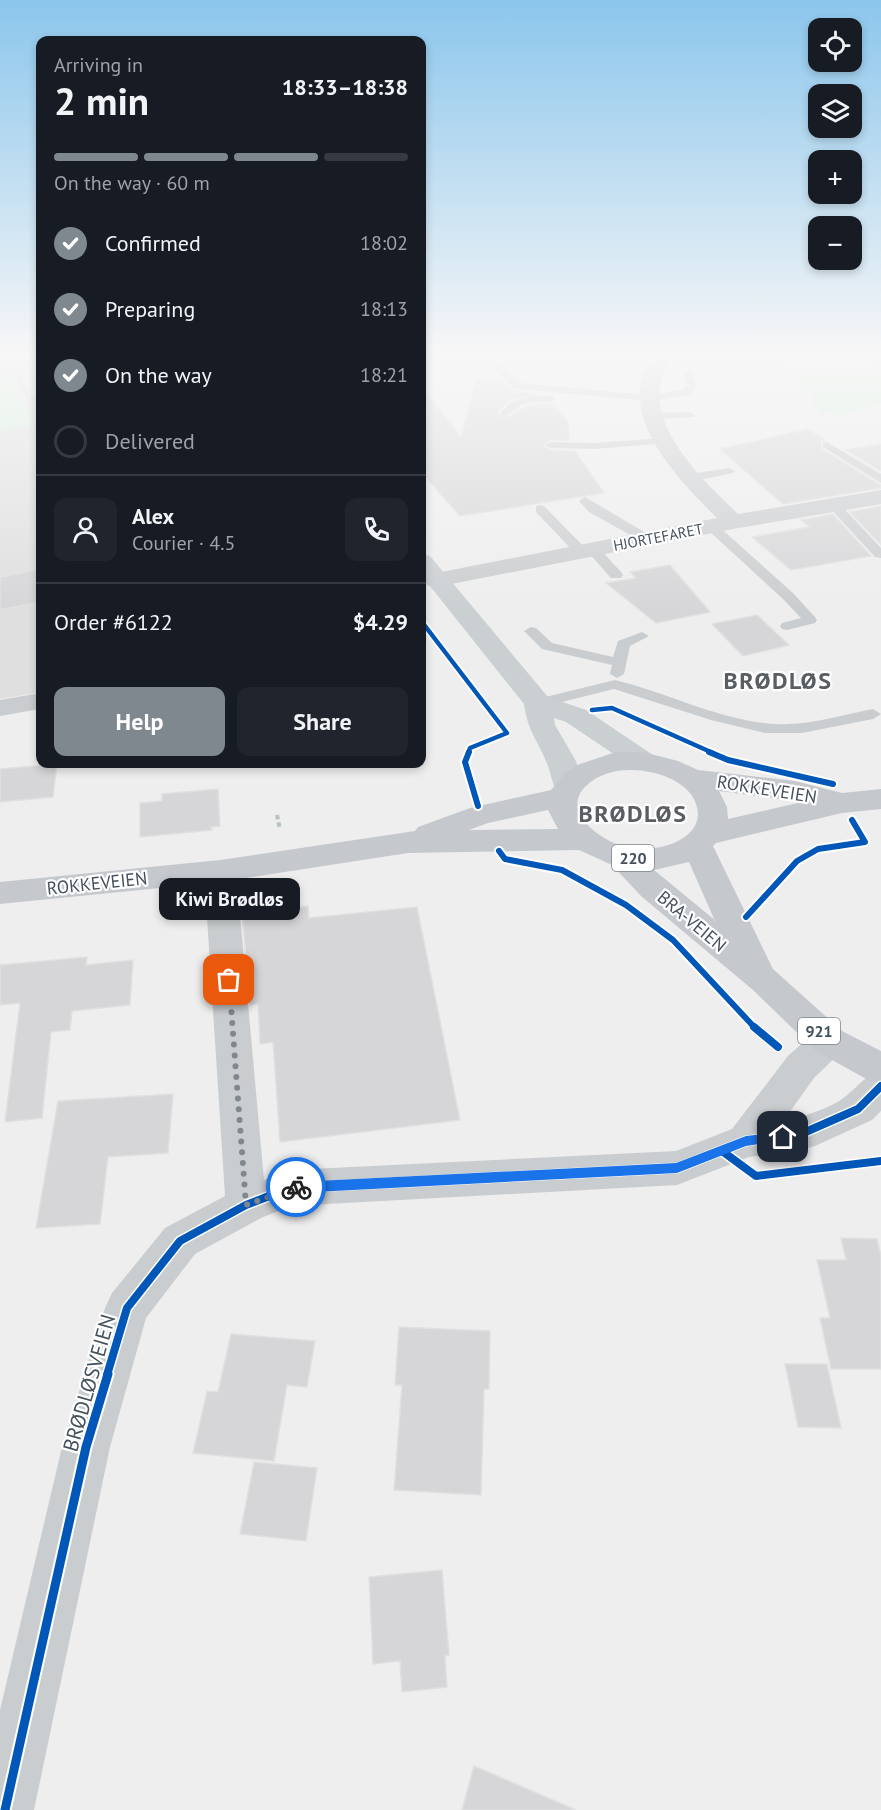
<!DOCTYPE html>
<html lang="en">
<head>
<meta charset="utf-8">
<style>
  :root { --surface:#171b24; --page:#20242c; --text:#f1f3f6; --muted:#9ea1a6; --line:#363941; --accent:#80888f }
  body { margin:0; font-family:"PT Sans",sans-serif; background:var(--page); color:var(--text); height:100vh; display:flex; flex-direction:column; font-size:22px; white-space:nowrap }
  * { box-sizing:border-box; margin:0 }
  p { font-size:20px; color:var(--muted) }
  .icon { flex:none; width:33px; height:33px; fill:none; stroke:currentColor; stroke-width:2; stroke-linecap:round; stroke-linejoin:round }
  .map { position:relative; flex:1; overflow:hidden }
  .drawer { position:absolute; left:36px; top:36px; width:390px; height:732px; display:flex; flex-direction:column; background:var(--surface); border-radius:12px; box-shadow:0 3px 9px #0003 }
  .drawer>* { flex:none }
  .buttons { position:absolute; left:808px; top:18px; display:grid; gap:12px }
  .buttons a { display:grid; place-items:center; width:54px; height:54px; border-radius:12px; background:var(--surface); box-shadow:0 3px 9px #0003; font-size:30px }
  .pin { position:absolute; display:grid; place-items:center; width:51px; height:51px; color:#fff; margin:-26px; border-radius:12px; box-shadow:0 3px 9px #0006 }
  .courier { position:absolute; display:grid; place-items:center; width:60px; height:60px; margin:-30px; border:4px solid #1a73e8; border-radius:50%; background:#fff; color:#222; box-shadow:0 2px 8px #0007 }
  .bubble { position:absolute; height:42px; border-radius:12px; background:var(--surface); box-shadow:0 3px 9px #0003; font-size:20px; font-weight:800; line-height:42px; text-align:center }
  .overview em { font-style:normal; font-weight:800 }
  .overview div { display:flex; flex-direction:column-reverse }
  .overview { display:flex; align-items:center; justify-content:space-between; height:102px; padding:0 18px }
  h1 { font-size:39px; font-weight:800; line-height:45px }
  .bar { display:grid; grid-template-columns:repeat(4,1fr); gap:9px 6px; align-content:center; height:72px; padding:0 18px }
  .bar i { height:8px; border-radius:4px; background:var(--line) }
  .bar .selected { background:var(--accent) }
  .bar p { grid-column:span 4 }
  .line { display:flex; align-items:center; gap:15px; padding:0 18px; border-top:2px solid var(--line) }
  .line div { flex:1 }
  .round { display:grid; place-items:center; flex:none; width:63px; height:63px; border-radius:12px; background:var(--page) }
  ol { padding:0 18px; list-style:none }
  li { display:flex; align-items:center; gap:18px; height:66px }
  li p { margin-inline-start:auto }
  li .icon { padding:6px; border-radius:50%; background:var(--accent); color:#fff; stroke-width:4 }
  li:last-child { color:var(--muted) }
  li i { width:33px; height:33px; border:3px solid var(--line); border-radius:50% }
  .primary-button { display:flex; gap:12px; margin-top:auto; padding:12px 18px }
  .primary-button a { flex:1; height:69px; border-radius:12px; background:var(--accent); color:#fff; font-size:24px; font-weight:800; line-height:69px; text-align:center }
  .primary-button a+a { background:var(--page); color:var(--text) }
  .map>svg:first-child { display:block }
  .education { fill:#e0dfe0 }
  .green { fill:#d0f0dc }
  .building { fill:#d6d6d8; stroke:#e0e0e1; stroke-width:1.5 }
  .lines { fill:none; stroke-linecap:round; stroke-linejoin:round }
  .path-far1 { stroke:#b6c4bf; stroke-width:2; stroke-dasharray:3 1.5; stroke-linecap:butt }
  .path { stroke:#b6c4bf; stroke-width:4; stroke-dasharray:4.5 3; stroke-linecap:butt }
  .service { fill:#cacdcf; fill-rule:evenodd }
  .minor { fill:#cacdcf; fill-rule:evenodd }
  .secondary { fill:#cacfd2; fill-rule:evenodd }
  .primary { fill:#c5c9cd; fill-rule:evenodd }
  .cycleway-far3-casing { stroke:#fff; stroke-width:8 }
  .cycleway-far2-casing { stroke:#fff; stroke-width:10 }
  .cycleway-far1-casing { stroke:#fff; stroke-width:11 }
  .cycleway-casing { stroke:#fff; stroke-width:13 }
  .cycleway-far3 { stroke:#0057b8; stroke-width:4.5 }
  .cycleway-far2 { stroke:#0057b8; stroke-width:6 }
  .cycleway-far1 { stroke:#0057b8; stroke-width:8 }
  .cycleway { stroke:#0057b8; stroke-width:9 }
  .route { fill:#1a73e8 }
  .done { stroke:#80888f; stroke-width:6; stroke-dasharray:0 10.8 }
  .labels { text-anchor:middle; dominant-baseline:central; stroke-width:4.5; stroke-linejoin:round; paint-order:stroke }
  .far-street-label { font-size:15px; fill:#44515c; stroke:#fff }
  .shield { fill:#fff; stroke:#7c858d; stroke-width:1.5 }
  .shield-label { font-size:16px; font-weight:bold; fill:#44515c }
  .street-label { font-size:18px; fill:#44515c; stroke:#fff }
  .near-street-label { font-size:21px; fill:#44515c; stroke:#fff }
  .district-label { font-size:24px; font-weight:bold; letter-spacing:1.5px; fill:#595e63; stroke:#fff }
</style>
</head>
<body>
<div class="map">
<svg width="881" height="1810" viewBox="0 0 881 1810">
  <rect width="100%" height="100%" fill="#efeeee"/>
  <path class="education" d="M 0,358 L 40,358 L 40,692 L 0,699 Z"/>
  <path class="green" d="M 789,358 L 881,358 L 881,403 L 842,415 L 821,413 L 810,401 L 814,397 L 810,392 L 799,388 L 788,370 Z
    M 40,369 L 40,393 L 31,394 L 22,371 Z
    M 12,376 L 32,424 L 0,430 L 0,378 Z"/>
  <path class="building" d="M 476,380 L 503,381 L 512,390 L 541,393 L 510,400 L 498,411 L 499,416 L 509,416 L 528,405 L 551,404 L 568,421 L 569,440 L 551,440 L 543,446 L 551,450 L 575,451 L 604,493 L 460,516 L 422,473 L 422,387 L 461,438 Z
    M 808,429 L 825,440 L 821,442 L 822,449 L 881,485 L 881,488 L 783,504 L 720,449 Z
    M 881,444 L 881,471 L 845,450 Z
    M 881,506 L 881,545 L 850,512 Z
    M 833,514 L 871,556 L 791,570 L 752,537 L 809,527 L 801,520 Z
    M 670,565 L 710,612 L 656,623 L 606,583 L 636,578 L 630,572 Z
    M 40,569 L 40,602 L 0,610 L 0,577 Z
    M 757,615 L 789,645 L 743,656 L 712,624 Z
    M 57,764 L 53,797 L 0,802 L 0,769 Z
    M 218,789 L 220,826 L 211,827 L 212,830 L 140,837 L 140,803 L 162,801 L 162,794 Z
    M 308,906 L 309,918 L 417,907 L 460,1120 L 280,1142 L 273,1042 L 260,1044 L 258,1004 L 250,1005 L 242,913 Z
    M 87,957 L 86,965 L 133,960 L 130,1005 L 72,1011 L 70,1030 L 51,1032 L 42,1118 L 5,1122 L 20,1003 L 0,1005 L 0,965 Z
    M 173,1094 L 168,1153 L 108,1157 L 100,1224 L 36,1228 L 58,1101 Z
    M 841,1238 L 877,1239 L 881,1256 L 881,1369 L 831,1369 L 820,1318 L 830,1318 L 817,1260 L 846,1260 Z
    M 399,1327 L 490,1331 L 489,1389 L 484,1389 L 481,1495 L 394,1490 L 402,1385 L 395,1385 Z
    M 231,1334 L 315,1341 L 307,1387 L 287,1385 L 274,1461 L 193,1453 L 207,1391 L 218,1392 Z
    M 785,1364 L 827,1364 L 841,1428 L 798,1427 Z
    M 254,1462 L 317,1468 L 306,1541 L 240,1534 Z
    M 442,1570 L 449,1655 L 445,1656 L 447,1687 L 402,1692 L 400,1661 L 373,1664 L 369,1577 Z
    M 474,1766 L 576,1810 L 462,1810 Z"/>
  <g class="lines">
    <path class="path-far1" d="M 866,358 L 881,363
      M 14,368 L 28,398 L 40,396
      M 36,397 L 40,407"/>
    <path class="path" d="M 277,815 L 280,829"/>
    <path class="service" d="M 624,358 L 639,358 L 660,368 L 651,370 Z
      M 500,365 L 520,383 L 648,395 L 683,390 L 686,385 L 684,373 L 689,370 L 694,373 L 696,385 L 691,395 L 651,401 L 517,389 L 513,388 L 496,370 L 496,366 Z
      M 531,396 L 550,396 L 555,399 C 548,405 536,401 527,403 C 516,406 511,417 501,415 L 500,413 L 511,402 Z
      M 690,412 L 695,415 L 694,417 L 654,419 L 649,416 L 654,413 Z
      M 663,438 L 669,441 L 667,443 L 595,449 L 551,448 L 545,445 L 551,442 L 595,443 Z
      M 827,442 L 881,474 L 881,483 L 823,447 L 823,443 Z
      M 729,468 L 735,471 L 733,473 L 690,482 L 684,478 L 690,474 Z
      M 585,497 L 651,536 L 653,539 L 647,543 L 643,542 L 589,512 L 579,501 Z
      M 834,501 L 838,502 L 881,548 L 881,558 L 875,557 L 830,508 L 828,505 Z
      M 540,505 L 544,506 L 587,550 L 593,546 L 598,547 L 621,572 L 623,575 L 621,578 L 611,578 L 588,552 L 582,556 L 577,555 L 536,512 L 536,506 Z
      M 712,523 L 716,524 L 793,593 L 815,617 L 817,620 L 815,623 L 787,630 L 782,629 L 780,626 L 782,623 L 801,618 L 783,599 L 708,530 L 706,527 Z
      M 531,627 L 536,628 L 552,643 L 613,657 L 618,641 L 642,632 L 649,636 L 630,646 L 624,674 L 617,678 L 610,674 L 612,665 L 542,649 L 524,631 Z
      M 615,680 C 665,692 713,717 764,723 C 801,728 838,716 873,709 L 881,714 L 873,719 L 802,733 L 765,733 L 711,720 L 614,689 L 538,708 L 530,703 L 533,700 Z"/>
    <path class="minor" d="M 652,358 L 670,358 C 667,365 663,373 661,380 C 648,430 706,483 738,514 L 881,490 L 881,504 L 733,529 L 436,587 L 427,585 L 424,580 L 427,575 L 436,573 L 717,518 C 685,486 628,430 642,380 C 644,373 649,365 652,358 Z
      M 40,693 L 40,709 L 0,716 L 0,700 Z
      M 220,860 L 231,863 L 236,871 L 264,1180 L 290,1170 L 676,1151 L 732,1129 L 788,1056 L 816,1031 L 829,1027 L 842,1031 L 847,1041 L 842,1051 L 814,1078 L 784,1120 C 800,1118 834,1107 846,1096 C 860,1085 864,1076 881,1071 L 881,1111 L 872,1120 L 815,1146 L 801,1150 L 749,1157 L 677,1185 L 291,1206 L 261,1218 L 195,1254 L 146,1318 L 110,1447 L 34,1810 L 0,1810 L 0,1710 L 62,1447 L 105,1308 L 112,1293 L 165,1228 L 225,1196 L 204,871 L 209,863 Z"/>
    <path class="secondary" d="M 422,554 L 430,556 L 548,697 L 586,710 L 653,755 L 658,761 L 653,767 L 643,770 L 633,767 L 566,722 L 554,718 L 555,725 L 576,761 L 583,785 L 579,792 L 568,794 L 557,792 C 551,782 551,771 546,761 C 536,737 528,732 524,704 L 422,576 Z"/>
    <path class="primary" d="M 616,752 L 643,752 L 678,761 L 698,770 L 795,781 L 842,793 L 881,789 L 881,809 L 842,813 L 716,843 L 713,846 L 773,969 L 842,1031 L 881,1051 L 881,1084 L 868,1080 L 816,1051 L 753,990 L 641,896 L 612,865 L 579,850 L 408,853 L 220,882 L 0,904 L 0,882 L 220,860 L 415,831 L 418,827 L 470,808 L 551,790 L 565,773 L 577,765 ZM 631,770 C 657,770 698,783 698,815 C 697,827 690,834 680,840 C 664,849 644,850 626,847 C 603,842 560,812 585,787 C 598,774 614,770 631,770 ZM 719,791 L 795,801 L 802,802 L 728,819 L 727,807 ZM 548,810 L 558,829 L 469,830 L 488,823 ZM 689,862 L 715,921 L 716,921 L 654,870 Z"/>
    <defs>
      <path id="cycleway-far3" d="M 422,622 L 507,733 L 470,748 L 468,753
        M 592,710 L 612,708 L 713,753"/>
      <path id="cycleway-far2" d="M 469,752 L 465,762 L 478,806
        M 709,752 L 728,760 L 833,784
        M 499,851 L 505,859 L 562,870 L 626,905 L 673,940 L 756,1029
        M 746,917 L 797,861 L 818,849 L 865,842 L 852,820"/>
      <path id="cycleway-far1" d="M 754,1027 L 778,1047
        M 722,1151 L 756,1176 L 881,1161
        M 107,1375 L 127,1308 L 180,1241 L 246,1205 L 290,1188 L 677,1168 L 746,1141 L 801,1134 L 858,1109 L 881,1086"/>
      <path id="cycleway" d="M 5,1810 L 86,1447 L 108,1374"/>
    </defs>
    <use href="#cycleway-far3" class="cycleway-far3-casing"/>
    <use href="#cycleway-far2" class="cycleway-far2-casing"/>
    <use href="#cycleway-far1" class="cycleway-far1-casing"/>
    <use href="#cycleway" class="cycleway-casing"/>
    <use href="#cycleway-far3" class="cycleway-far3"/>
    <use href="#cycleway-far2" class="cycleway-far2"/>
    <use href="#cycleway-far1" class="cycleway-far1"/>
    <use href="#cycleway" class="cycleway"/>
  </g>
  <linearGradient id="sky" x2="0" y2="1"><stop stop-color="#8bc6ec"/><stop offset="0.58" stop-color="#f8f7f7"/><stop offset="1" stop-color="#f8f7f7" stop-opacity="0"/></linearGradient>
  <rect width="881" height="612" fill="url(#sky)"/>
  <path class="route" d="M 783,1132 L 788,1137 L 787,1140 L 746,1146 L 677,1173 L 296,1193 L 290,1187 L 296,1182 L 676,1163 L 746,1136 Z"/>
  <g class="lines">
    <path class="done" d="M 229,980 L 246,1205 L 296,1187"/>
  </g>
  <g class="labels">
    <g class="far-street-label">
      <text transform="translate(658 537) rotate(-11)">HJORTEFARET</text>
    </g>
    <g class="shield">
      <rect x="612" y="845" width="42" height="26" rx="4.5"/>
      <rect x="798" y="1018" width="42" height="26" rx="4.5"/>
    </g>
    <g class="shield-label">
      <text x="633" y="858">220</text>
      <text x="819" y="1031">921</text>
    </g>
    <g class="street-label">
      <text transform="translate(767 789) rotate(9)">ROKKEVEIEN</text>
      <text transform="translate(97 883) rotate(-6)">ROKKEVEIEN</text>
      <text transform="translate(692 921) rotate(40)">BRA-VEIEN</text>
    </g>
    <g class="near-street-label">
      <text transform="translate(89 1383) rotate(-74)">BRØDLØSVEIEN</text>
    </g>
    <g class="district-label">
      <text x="778" y="680">BRØDLØS</text>
      <text x="633" y="813">BRØDLØS</text>
    </g>
  </g>
</svg>
<div class="buttons">
<a><svg class="icon" aria-label="locate" viewBox="0 0 24 24"><circle cx="12" cy="12" r="6"/><path d="M12 2v4M12 18v4M2 12h4M18 12h4"/></svg></a>
<a><svg class="icon" aria-label="layers" viewBox="0 0 24 24"><path d="M12 4l9 5-9 5-9-5zM3 14l9 5 9-5"/></svg></a>
<a>+</a>
<a>−</a>
</div>
<div class="pin" style="left:229px;top:980px;background:#ea580c"><svg class="icon" aria-label="bag" viewBox="0 0 24 24"><path d="M5 8h14l-1 12H6zM9 8a3 3 0 0 1 6 0"/></svg></div>
<div class="pin" style="left:783px;top:1137px;background:#1f2937"><svg class="icon" aria-label="home" viewBox="0 0 24 24"><path d="M3 11l9-7 9 7M6 9v11h12V9"/></svg></div>
<div class="courier" style="left:296px;top:1187px"><svg class="icon" aria-label="bike" viewBox="0 0 24 24"><circle cx="6" cy="16" r="4"/><circle cx="18" cy="16" r="4"/><path d="M6 16l4-8h5l3 8M10 8l3 8H6M13 5h3"/></svg></div>
<div class="bubble" style="left:159px;top:878px;width:141px">Kiwi Brødløs</div>
<section class="drawer">
<div class="overview"><div><h1>2 min</h1><p>Arriving in</p></div><em>18:33–18:38</em></div>
<div class="bar"><i class="selected"></i><i class="selected"></i><i class="selected"></i><i></i><p>On the way · 60 m</p></div>
<ol>
<li><svg class="icon" aria-label="check" viewBox="0 0 24 24"><path d="M5 12l5 5 9-10"/></svg>Confirmed<p>18:02</p></li>
<li><svg class="icon" aria-label="check" viewBox="0 0 24 24"><path d="M5 12l5 5 9-10"/></svg>Preparing<p>18:13</p></li>
<li><svg class="icon" aria-label="check" viewBox="0 0 24 24"><path d="M5 12l5 5 9-10"/></svg>On the way<p>18:21</p></li>
<li><i></i>Delivered</li>
</ol>
<div class="line" style="height:108px"><a class="round"><svg class="icon" aria-label="person" viewBox="0 0 24 24"><circle cx="12" cy="8" r="4"/><path d="M4 21q1-7 8-7t8 7"/></svg></a><div><b>Alex</b><p>Courier · 4.5</p></div><a class="round"><svg class="icon" aria-label="phone" viewBox="0 0 24 24"><path d="M5 4h4l2 5-3 2q2 4 5 5l2-3 5 2v4C11 20 4 13 5 4z"/></svg></a></div>
<div class="line" style="height:78px"><div>Order #6122</div><b>$4.29</b></div>
<div class="primary-button"><a>Help</a><a>Share</a></div>
</section>
</div>
</body>
</html>
